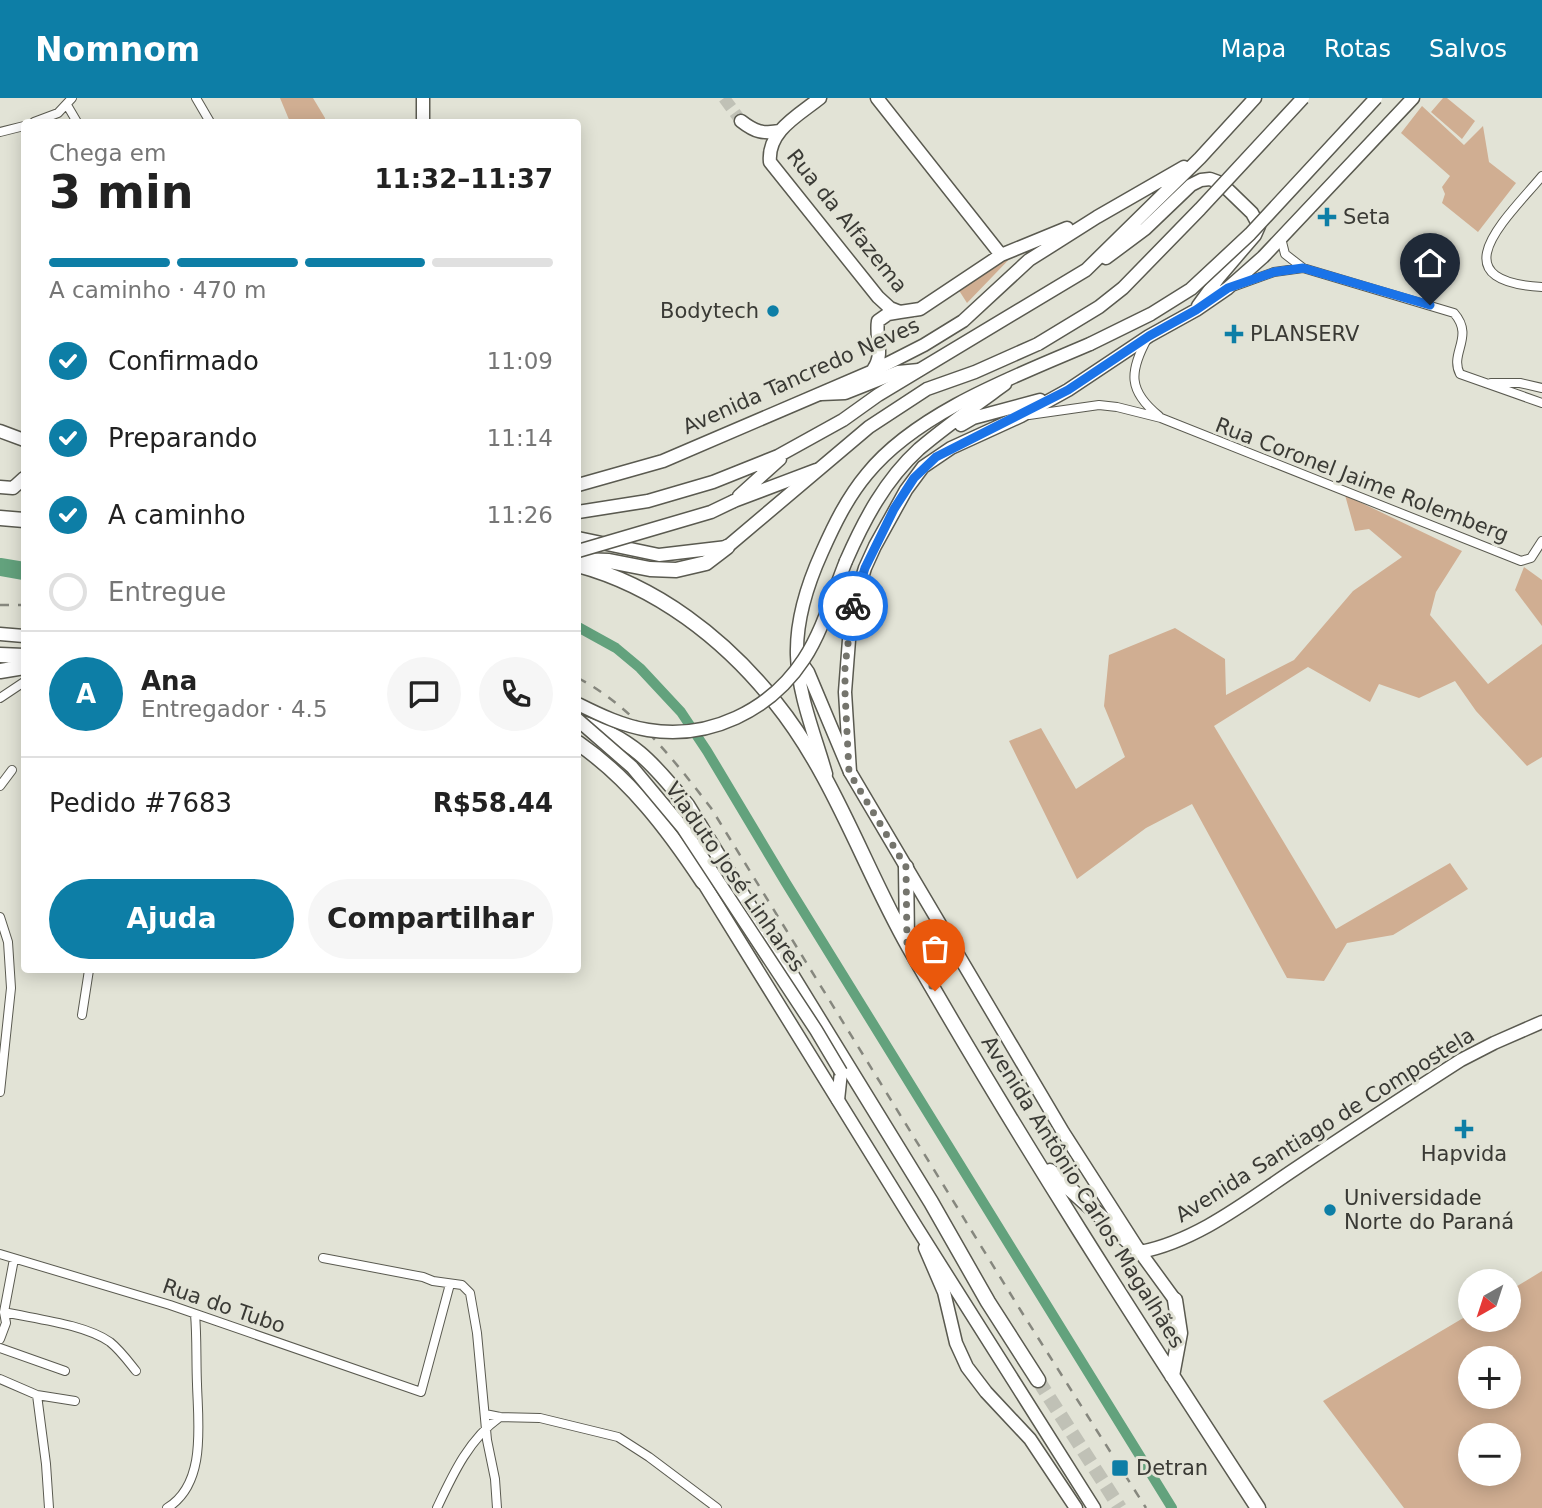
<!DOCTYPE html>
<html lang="pt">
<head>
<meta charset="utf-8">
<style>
  :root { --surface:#fff; --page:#f6f6f6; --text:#222; --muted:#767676; --line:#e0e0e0; --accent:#0d7ea6 }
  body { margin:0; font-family:"DejaVu Sans",sans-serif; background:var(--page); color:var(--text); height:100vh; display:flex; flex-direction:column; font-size:26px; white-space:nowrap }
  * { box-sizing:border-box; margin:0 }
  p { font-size:23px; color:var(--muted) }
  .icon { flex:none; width:38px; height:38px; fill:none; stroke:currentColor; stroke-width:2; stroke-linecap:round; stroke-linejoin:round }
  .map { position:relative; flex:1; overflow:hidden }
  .panel { position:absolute; left:21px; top:21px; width:560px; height:854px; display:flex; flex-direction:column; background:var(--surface); border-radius:7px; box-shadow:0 4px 18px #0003 }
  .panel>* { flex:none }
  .needle { width:46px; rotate:219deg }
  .tools { position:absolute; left:1458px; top:1171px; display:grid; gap:14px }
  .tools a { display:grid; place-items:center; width:63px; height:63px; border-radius:50%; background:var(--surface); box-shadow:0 4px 18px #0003; font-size:35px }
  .pin { position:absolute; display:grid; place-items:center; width:60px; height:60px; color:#fff; margin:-72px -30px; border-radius:50% 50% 50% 0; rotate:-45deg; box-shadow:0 0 7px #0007 }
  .pin .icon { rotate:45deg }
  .courier { position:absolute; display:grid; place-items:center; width:70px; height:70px; margin:-35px; border:5px solid #1a73e8; border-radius:50%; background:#fff; color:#222; box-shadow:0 2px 9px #0007 }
  .headline em { font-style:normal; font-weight:700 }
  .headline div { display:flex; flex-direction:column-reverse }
  .headline { display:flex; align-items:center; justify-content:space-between; height:119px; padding:0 28px }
  h1 { font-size:46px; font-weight:700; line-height:52px }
  .bar { display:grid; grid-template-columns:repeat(4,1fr); gap:10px 7px; align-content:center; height:84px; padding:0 28px }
  .bar i { height:9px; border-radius:5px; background:var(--line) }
  .bar .current { background:var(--accent) }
  .bar p { grid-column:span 4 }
  .line { display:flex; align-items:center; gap:18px; padding:0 28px; border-top:2px solid var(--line) }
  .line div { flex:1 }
  .round { display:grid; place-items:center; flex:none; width:74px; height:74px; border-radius:37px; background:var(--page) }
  ol { padding:0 28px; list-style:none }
  li { display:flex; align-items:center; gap:21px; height:77px }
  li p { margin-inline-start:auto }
  li .icon { padding:7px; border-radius:50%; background:var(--accent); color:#fff; stroke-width:4 }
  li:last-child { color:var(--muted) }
  li i { width:38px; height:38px; border:4px solid var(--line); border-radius:50% }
  .cta { display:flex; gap:14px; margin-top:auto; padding:14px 28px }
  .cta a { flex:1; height:80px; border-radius:42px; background:var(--accent); color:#fff; font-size:28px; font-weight:700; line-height:80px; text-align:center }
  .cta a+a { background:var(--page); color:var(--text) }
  header { display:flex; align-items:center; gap:42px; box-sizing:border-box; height:98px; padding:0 35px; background:var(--accent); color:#fff }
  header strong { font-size:33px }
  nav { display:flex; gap:38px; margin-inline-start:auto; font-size:24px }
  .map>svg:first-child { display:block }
  .green { fill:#d0ae92; fill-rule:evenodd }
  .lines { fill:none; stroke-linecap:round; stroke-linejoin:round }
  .canal { stroke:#63a27d; stroke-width:10 }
  .river { stroke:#63a27d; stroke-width:18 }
  .secondary-tunnel { stroke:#c0c1b6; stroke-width:12; stroke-dasharray:12 6; stroke-linecap:butt }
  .highway-tunnel { stroke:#c0c1b6; stroke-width:14; stroke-dasharray:14 7; stroke-linecap:butt }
  .street-casing { stroke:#5a5a50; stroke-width:10 }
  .secondary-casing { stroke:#5a5a50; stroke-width:15 }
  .primary-casing { stroke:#5a5a50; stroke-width:15 }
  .highway-casing { stroke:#5a5a50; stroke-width:17 }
  .street { stroke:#fff; stroke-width:8 }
  .secondary { stroke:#fff; stroke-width:12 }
  .primary { stroke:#fff; stroke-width:12 }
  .highway { stroke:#fff; stroke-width:14 }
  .rail { stroke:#86877e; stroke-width:2.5; stroke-dasharray:9 9; stroke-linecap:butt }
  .secondary-bridge-casing { stroke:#5a5a50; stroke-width:15; stroke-linecap:butt }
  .primary-bridge-casing { stroke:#5a5a50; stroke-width:15; stroke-linecap:butt }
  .secondary-bridge { stroke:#fff; stroke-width:12 }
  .primary-bridge { stroke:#fff; stroke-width:12 }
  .done { stroke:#75756d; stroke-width:7; stroke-dasharray:0 12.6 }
  .route { stroke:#1a73e8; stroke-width:9 }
  .poi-dot { fill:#0d7ea6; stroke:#e2e3d6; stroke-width:2.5 }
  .labels { text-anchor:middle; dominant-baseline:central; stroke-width:6; stroke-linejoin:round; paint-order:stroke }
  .poi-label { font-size:21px; fill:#3a3a35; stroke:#e2e3d6; text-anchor:start }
  .street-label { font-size:21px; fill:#3a3a35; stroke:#e2e3d6 }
</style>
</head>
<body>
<header>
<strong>Nomnom</strong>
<nav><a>Mapa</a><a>Rotas</a><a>Salvos</a></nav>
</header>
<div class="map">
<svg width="1542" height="1410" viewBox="0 0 1542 1410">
  <rect width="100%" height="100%" fill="#e2e3d6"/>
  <path class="green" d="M 280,0 L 313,0 L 325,20 L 325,24 L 290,24 Z
    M 1443,0 L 1447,0 L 1475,23 L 1462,41 L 1431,14 Z
    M 1422,8 L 1464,47 L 1483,28 L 1489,64 L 1516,85 L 1478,134 L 1442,105 L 1445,96 L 1442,89 L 1450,78 L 1401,35 Z
    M 1020,150 L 967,205 L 960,194 L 955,191 Z
    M 1345,397 L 1462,453 L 1436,494 L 1430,517 L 1488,586 L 1542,546 L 1542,659 L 1527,668 L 1476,613 L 1455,583 L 1419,600 L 1379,586 L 1370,604 L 1308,569 L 1214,628 L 1336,831 L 1450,765 L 1468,791 L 1393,837 L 1347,845 L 1324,883 L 1287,880 L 1192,706 L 1146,730 L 1077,781 L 1009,643 L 1041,630 L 1076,691 L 1125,659 L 1104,608 L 1109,557 L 1175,530 L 1225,561 L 1226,597 L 1294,562 L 1353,493 L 1402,459 L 1369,431 L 1355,433 Z
    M 1524,469 L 1542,482 L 1542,528 L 1515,492 Z
    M 1542,1173 L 1542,1410 L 1404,1410 L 1323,1303 L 1470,1216 L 1470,1222 L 1508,1222 L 1509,1193 ZM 1508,1260 L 1508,1298 L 1470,1298 L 1470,1260 ZM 1508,1337 L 1508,1376 L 1470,1376 L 1470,1337 Z"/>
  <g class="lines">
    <path class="canal" d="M 578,529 L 616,550 L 640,570 L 681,614 L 707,653 L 786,785 L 1172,1410"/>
    <path class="river" d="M 0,469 L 24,473"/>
    <path class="secondary-tunnel" d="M 724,0 L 741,23"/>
    <path class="highway-tunnel" d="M 1038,1282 L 1120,1410"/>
    <defs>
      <path id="street" d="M 196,0 L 210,24
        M 67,7 L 77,24
        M 34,24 L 58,15 L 72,0
        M 0,34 L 24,28
        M 1542,78 C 1508,119 1436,183 1542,189
        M 1281,140 L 1285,156 L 1303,170 L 1454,215 C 1475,239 1449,255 1460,276 L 1542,305
        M 1235,188 L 1274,174 L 1303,170
        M 1147,241 C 1129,274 1128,293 1159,318
        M 1491,285 L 1520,285 L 1542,290
        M 1029,317 L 1099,307 L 1117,309 L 1161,320 L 1521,463 L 1531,460 L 1542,443
        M 0,600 L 24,584
        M 0,688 L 12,672
        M 0,819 L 8,844 L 11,890 L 0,994
        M 82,917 L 89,872
        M 0,1156 L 170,1207 L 421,1294 L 450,1186
        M 323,1160 L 423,1179 L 433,1183 L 462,1187 L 470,1195 L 477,1235 L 487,1342 L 495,1381 L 497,1410
        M 4,1214 C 35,1221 84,1226 110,1244 C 120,1252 128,1263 136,1273
        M 0,1241 L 6,1225 L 4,1214 L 14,1161
        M 0,1250 L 65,1273
        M 0,1281 L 37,1297 L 75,1303
        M 37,1297 L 46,1366 L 49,1410
        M 485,1316 L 500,1319 L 540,1320 L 618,1339 L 649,1359 L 717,1410
        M 167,1410 C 207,1386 198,1325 197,1286 C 196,1262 197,1239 195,1216
        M 437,1410 C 453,1376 469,1341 500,1319"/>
      <path id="secondary" d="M 423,0 L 423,24
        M 820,0 C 799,17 767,33 770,64 L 878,199 L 890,210 L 900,214 L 920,211 L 1001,157 L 1067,130
        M 877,0 L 1001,157
        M 741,23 C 755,34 763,36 780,33
        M 1106,160 L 1145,131 L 1191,87 L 1201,82 L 1210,81 L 1221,85 L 1252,115 L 1259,128 L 1255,137 L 1219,179 L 1198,208
        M 873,272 C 885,255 875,241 878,223 L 888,216 L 900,214
        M 961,327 L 973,320 L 1040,302
        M 0,333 L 24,342
        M 578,387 L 663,363 L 873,273 L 924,247 L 963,223 L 1029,162 L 1097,119 L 1184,69
        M 739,398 L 780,361
        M 734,403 L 816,372
        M 578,414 L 648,403 L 713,384 L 778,358 L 843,322 L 878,297 L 1086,172 L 1200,60 L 1255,0
        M 846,463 C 864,422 885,382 919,351 C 946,328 976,307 1005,286
        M 0,536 L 24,538
        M 838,1002 L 841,974
        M 925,1150 L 944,1194 L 956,1245 L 967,1269 L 986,1294 L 1030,1341 L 1076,1410
        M 1140,1154 C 1197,1143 1247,1103 1295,1071 C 1350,1034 1405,998 1461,962 L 1494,945 L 1542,924
        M 1175,1202 L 1140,1154 L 1063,1034 L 850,674 L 845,594 L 851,516 L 865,470 L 875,448 L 906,392 L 923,369 L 951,350 L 1021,318 L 1068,292 L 1149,238 L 1196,212 L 1228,190 L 1263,159 L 1413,0"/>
      <path id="primary" d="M 821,296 L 845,295 L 898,274 L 919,272
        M 0,389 L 13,390 L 24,380
        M 578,440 L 659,457 L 727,449 L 869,329 L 927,291 L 975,274 L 1038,246
        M 798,560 L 808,574 L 850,674
        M 826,676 C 815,637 798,597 797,557 C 796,521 807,487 822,454 C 834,427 847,400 867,376 C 917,314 1018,277 1090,246
        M 703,784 L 917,1130 L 1094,1410"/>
      <path id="highway" d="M 0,420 L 24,422
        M 578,462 L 609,463 L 650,471 L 676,472 L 706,465 L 727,449
        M 578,467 C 656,488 724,540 775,604 C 834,677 863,768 909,849 C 1018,1040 1138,1226 1258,1410
        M 0,557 L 24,558
        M 0,573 L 24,569
        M 578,624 C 630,638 654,666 687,707 L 931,1104 L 988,1204 L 1038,1282
        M 578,645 C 630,681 668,731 703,784
        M 906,769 L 907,841
        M 1050,1073 L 1140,1154
        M 1172,1278 L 1180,1235 L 1175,1202"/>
    </defs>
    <use href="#street" class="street-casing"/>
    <use href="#secondary" class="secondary-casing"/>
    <use href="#primary" class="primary-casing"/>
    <use href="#highway" class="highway-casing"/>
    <use href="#street" class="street"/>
    <use href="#secondary" class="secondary"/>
    <use href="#primary" class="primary"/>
    <use href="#highway" class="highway"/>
    <path class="rail" d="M 0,507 L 24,507
      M 578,580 C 633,609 674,662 711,710 L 1021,1213 L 1146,1410"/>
    <defs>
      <path id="secondary-bridge" d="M 578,453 L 711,414 L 734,403
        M 578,606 C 600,617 623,628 648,632 C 709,642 770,613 804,561 C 823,532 833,495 846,463
        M 578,622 L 632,669 L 683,730 L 816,932 L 841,974"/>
      <path id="primary-bridge" d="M 1038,246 L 1099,209 L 1123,190 L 1200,111 L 1303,0
        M 1090,246 L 1151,216 L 1191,191 L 1250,136 L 1376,0"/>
    </defs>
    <use href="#secondary-bridge" class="secondary-bridge-casing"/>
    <use href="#primary-bridge" class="primary-bridge-casing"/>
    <use href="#secondary-bridge" class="secondary-bridge"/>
    <use href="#primary-bridge" class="primary-bridge"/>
  </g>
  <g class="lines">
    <path class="done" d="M 853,508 L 845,568 L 845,594 L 849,674 L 906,769 L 907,846 L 935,893"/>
    <path class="route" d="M 853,508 L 865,470 L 894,411 L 914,380 L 936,359 L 1068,292 L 1149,238 L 1196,212 L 1228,190 L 1274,174 L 1303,170 L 1430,207"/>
  </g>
  <g class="poi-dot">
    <path d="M1323.5 108.5h7v7h7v7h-7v7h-7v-7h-7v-7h7z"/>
    <circle cx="773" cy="213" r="7"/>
    <path d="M1230.5 225.5h7v7h7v7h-7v7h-7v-7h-7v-7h7z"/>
    <path d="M1460.5 1020.5h7v7h7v7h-7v7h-7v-7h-7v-7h7z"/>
    <circle cx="1330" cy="1112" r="7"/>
    <rect x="1111" y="1361" width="18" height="18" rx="3.5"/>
  </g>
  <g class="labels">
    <g class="poi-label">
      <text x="1343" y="119">Seta</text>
      <text x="759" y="213" text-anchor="end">Bodytech</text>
      <text x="1250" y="236">PLANSERV</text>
      <text x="1464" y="1056" text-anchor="middle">Hapvida</text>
      <text x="1344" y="1100">Universidade<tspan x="1344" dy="24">Norte do Paraná</tspan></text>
      <text x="1136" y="1370">Detran</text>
    </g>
    <g class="street-label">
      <text transform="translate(847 123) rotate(51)">Rua da Alfazema</text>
      <text transform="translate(801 278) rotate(-24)">Avenida Tancredo Neves</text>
      <text transform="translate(1362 382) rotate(21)">Rua Coronel Jaime Rolemberg</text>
      <text transform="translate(735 779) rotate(55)">Viaduto José Linhares</text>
      <text transform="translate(1325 1027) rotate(-32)">Avenida Santiago de Compostela</text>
      <text transform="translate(1083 1094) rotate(58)">Avenida Antônio Carlos Magalhães</text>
      <text transform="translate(224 1208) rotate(19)">Rua do Tubo</text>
    </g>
  </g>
</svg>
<div class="tools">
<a><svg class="needle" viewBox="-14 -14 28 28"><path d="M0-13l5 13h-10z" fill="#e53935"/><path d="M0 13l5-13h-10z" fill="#767676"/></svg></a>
<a>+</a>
<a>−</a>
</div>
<div class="pin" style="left:935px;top:893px;background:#ea580c"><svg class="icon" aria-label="bag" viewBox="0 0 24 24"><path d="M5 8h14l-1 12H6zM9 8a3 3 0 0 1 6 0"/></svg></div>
<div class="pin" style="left:1430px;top:207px;background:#1f2937"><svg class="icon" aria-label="home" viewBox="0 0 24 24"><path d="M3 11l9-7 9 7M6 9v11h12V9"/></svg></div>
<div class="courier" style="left:853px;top:508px"><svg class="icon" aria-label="bike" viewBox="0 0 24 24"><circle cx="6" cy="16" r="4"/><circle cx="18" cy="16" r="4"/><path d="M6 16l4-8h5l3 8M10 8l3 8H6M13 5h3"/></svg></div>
<section class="panel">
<div class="headline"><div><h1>3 min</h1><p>Chega em</p></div><em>11:32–11:37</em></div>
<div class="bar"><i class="current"></i><i class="current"></i><i class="current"></i><i></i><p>A caminho · 470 m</p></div>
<ol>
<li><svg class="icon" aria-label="check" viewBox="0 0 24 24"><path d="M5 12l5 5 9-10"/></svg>Confirmado<p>11:09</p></li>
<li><svg class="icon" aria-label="check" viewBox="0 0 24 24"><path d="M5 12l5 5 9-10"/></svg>Preparando<p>11:14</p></li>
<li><svg class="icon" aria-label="check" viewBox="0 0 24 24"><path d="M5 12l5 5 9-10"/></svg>A caminho<p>11:26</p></li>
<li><i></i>Entregue</li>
</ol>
<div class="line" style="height:126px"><b class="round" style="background:var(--accent);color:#fff">A</b><div><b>Ana</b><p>Entregador · 4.5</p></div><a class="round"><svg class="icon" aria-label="chat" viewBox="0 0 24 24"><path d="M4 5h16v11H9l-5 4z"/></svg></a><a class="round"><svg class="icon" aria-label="phone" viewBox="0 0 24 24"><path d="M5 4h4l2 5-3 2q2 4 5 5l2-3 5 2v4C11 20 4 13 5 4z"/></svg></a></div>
<div class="line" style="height:91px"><div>Pedido #7683</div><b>R$58.44</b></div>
<div class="cta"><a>Ajuda</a><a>Compartilhar</a></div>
</section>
</div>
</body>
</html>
